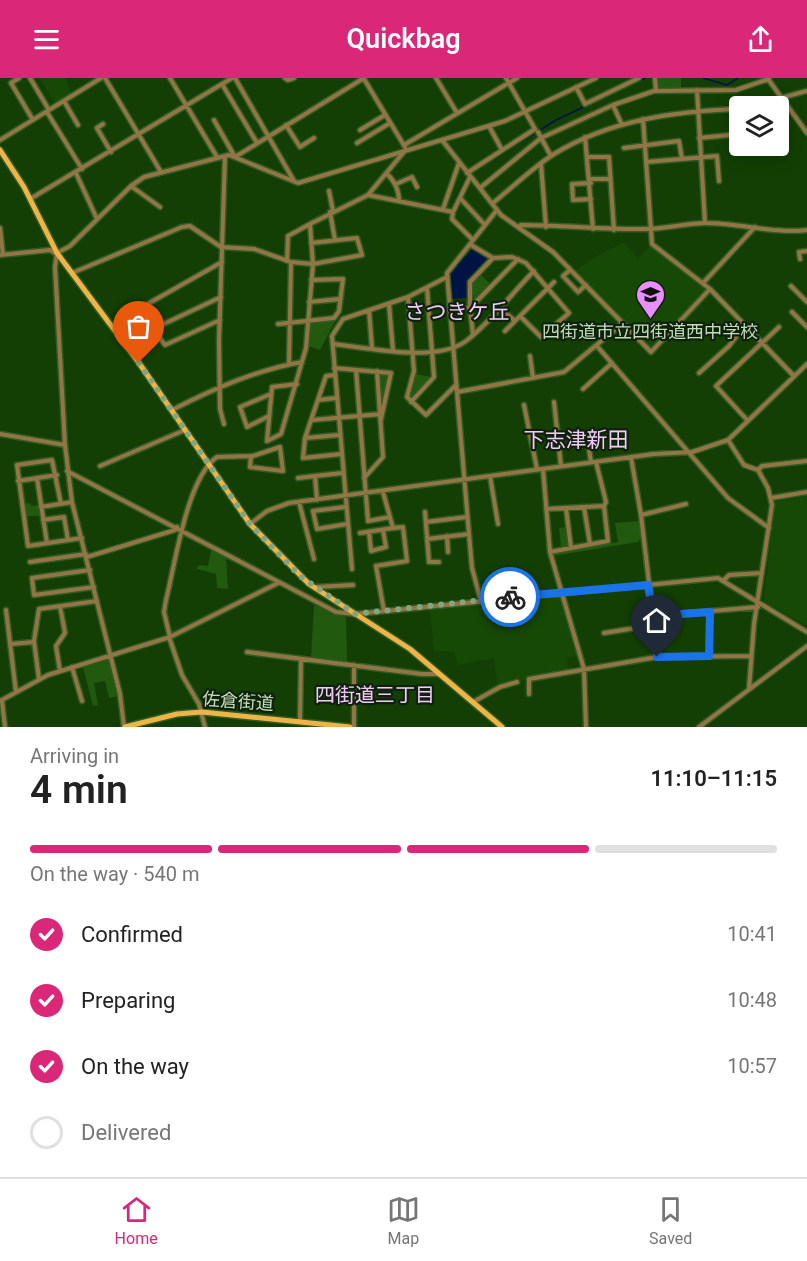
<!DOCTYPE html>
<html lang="en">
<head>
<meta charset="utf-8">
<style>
  :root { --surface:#fff; --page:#f2f2f2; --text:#222; --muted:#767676; --line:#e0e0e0; --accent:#db2777 }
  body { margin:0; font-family:Roboto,"Noto Sans JP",sans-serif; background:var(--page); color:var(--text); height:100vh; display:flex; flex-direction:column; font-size:22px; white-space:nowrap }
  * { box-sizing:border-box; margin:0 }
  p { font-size:20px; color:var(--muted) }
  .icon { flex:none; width:33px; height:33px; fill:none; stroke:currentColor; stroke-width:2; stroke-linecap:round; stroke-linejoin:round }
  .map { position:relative; height:649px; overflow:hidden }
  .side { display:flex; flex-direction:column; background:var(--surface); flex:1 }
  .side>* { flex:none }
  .tools { position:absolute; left:729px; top:18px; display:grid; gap:12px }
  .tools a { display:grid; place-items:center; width:60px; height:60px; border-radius:6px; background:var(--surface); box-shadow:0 3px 15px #0003; font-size:30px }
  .pin { position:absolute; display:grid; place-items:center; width:51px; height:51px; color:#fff; margin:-62px -26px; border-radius:50% 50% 50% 0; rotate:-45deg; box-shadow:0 0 6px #0007 }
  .pin .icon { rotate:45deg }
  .courier { position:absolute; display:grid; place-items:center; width:60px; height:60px; margin:-30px; border:4px solid #1a73e8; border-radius:50%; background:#fff; color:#222; box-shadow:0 2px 8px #0007 }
  .headline em { font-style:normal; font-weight:600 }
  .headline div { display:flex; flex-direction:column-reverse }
  .headline { display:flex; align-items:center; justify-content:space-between; height:102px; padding:0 30px }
  h1 { font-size:39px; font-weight:600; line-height:45px }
  .bar { display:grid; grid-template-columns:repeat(4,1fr); gap:9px 6px; align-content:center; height:72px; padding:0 30px }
  .bar i { height:8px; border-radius:4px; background:var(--line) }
  .bar .current { background:var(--accent) }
  .bar p { grid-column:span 4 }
  ol { padding:0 30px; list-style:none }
  li { display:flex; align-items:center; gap:18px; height:66px }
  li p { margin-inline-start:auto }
  li .icon { padding:6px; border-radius:50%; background:var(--accent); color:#fff; stroke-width:4 }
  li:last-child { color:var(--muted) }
  li i { width:33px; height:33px; border:3px solid var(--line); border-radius:50% }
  header { display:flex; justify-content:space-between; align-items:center; height:78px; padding:0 30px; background:var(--accent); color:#fff; font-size:27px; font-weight:600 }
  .dock { display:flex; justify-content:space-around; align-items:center; height:84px; border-top:2px solid var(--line); background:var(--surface); font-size:16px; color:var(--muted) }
  .dock a { display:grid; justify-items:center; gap:3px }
  .dock .current { color:var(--accent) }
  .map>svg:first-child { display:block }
  .built { fill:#174906 }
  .green { fill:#21590f }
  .water { fill:#001345 }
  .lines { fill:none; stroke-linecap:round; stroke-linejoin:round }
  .stream { stroke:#001345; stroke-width:1.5 }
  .minor-casing { stroke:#325b25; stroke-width:7 }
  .major-casing { stroke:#325b25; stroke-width:8 }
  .minor { stroke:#927545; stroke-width:4 }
  .major { stroke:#f0b446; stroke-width:5 }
  .done { stroke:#85a47c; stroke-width:6; stroke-dasharray:0 10.8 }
  .route { stroke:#1a73e8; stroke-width:8 }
  .labels { text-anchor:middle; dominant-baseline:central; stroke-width:4.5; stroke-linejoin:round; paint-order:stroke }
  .poi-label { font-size:18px; fill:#c2dbbc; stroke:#0e210a }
  .street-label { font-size:18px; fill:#c2dbbc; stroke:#0e210a }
  .neighbourhood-label { font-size:20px; fill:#f2cafc; stroke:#0e210a }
  .quarter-label { font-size:21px; fill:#f2cafc; stroke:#0e210a }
</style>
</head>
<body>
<header><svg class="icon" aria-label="menu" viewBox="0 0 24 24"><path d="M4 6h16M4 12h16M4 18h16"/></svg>Quickbag<svg class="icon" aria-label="share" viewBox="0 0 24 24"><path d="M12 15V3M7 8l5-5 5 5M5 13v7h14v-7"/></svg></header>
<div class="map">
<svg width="807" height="649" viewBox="0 0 807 649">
  <rect width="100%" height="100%" fill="#133f04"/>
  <path class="built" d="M 40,0 L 65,0 L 72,16 L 55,26 Z
    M 624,164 L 638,180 L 651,167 L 705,211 L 651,271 L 576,193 L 588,183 Z
    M 807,418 L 807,548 L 764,523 L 775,424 Z
    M 561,519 L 579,578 L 567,580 L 568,592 L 498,608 L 494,580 L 457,587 L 455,574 L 434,573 L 430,532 Z"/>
  <path class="green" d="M 656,0 L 681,0 L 681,11 L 658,12 Z
    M 480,196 L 491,207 L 475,223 L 471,207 Z
    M 336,241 L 320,272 L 308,268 L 311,245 Z
    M 378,294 L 390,297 L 381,333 Z
    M 415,296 L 432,299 L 411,322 L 408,319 Z
    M 30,425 L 31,428 L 39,427 L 40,438 L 25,438 L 23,426 Z
    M 640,443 L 642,458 L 638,464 L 553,478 L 553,475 L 618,464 L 615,445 Z
    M 566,449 L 568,467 L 561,469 L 559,450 Z
    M 211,472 L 226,480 L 228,511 L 217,510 L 216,496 L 197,491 L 198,487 L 208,488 Z
    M 314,527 L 346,539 L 347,584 L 311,580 Z
    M 110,581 L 119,618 L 109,620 L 105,603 L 94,605 L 98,627 L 93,628 L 83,589 Z"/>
  <path class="water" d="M 473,170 L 489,181 L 469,202 L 467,220 L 451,221 L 449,196 Z"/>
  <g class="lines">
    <path class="stream" d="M 703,0 L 727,7 L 738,0
      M 474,93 L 556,42 L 645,0
      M 452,130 L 467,98"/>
    <defs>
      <path id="minor" d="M 19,0 L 11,5 L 33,42
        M 30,0 L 49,32
        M 105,0 L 161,94
        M 170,0 L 217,79
        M 235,0 L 294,103
        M 285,0 L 288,2 L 294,0
        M 436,0 L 457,35
        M 655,0 L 656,13
        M 364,1 L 405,69
        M 768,1 L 807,55
        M 222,6 L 257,65
        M 576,9 L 585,26 L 639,0
        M 697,12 L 705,145
        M 64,23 L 78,47
        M 613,27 L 622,47
        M 751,28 L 807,13
        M 47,34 L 82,91
        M 643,41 L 652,166 L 710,211 L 794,298
        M 214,42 L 235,79 L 364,0
        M 103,46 L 97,50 L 111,74
        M 286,47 L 300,69 L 314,60
        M 489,48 L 502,72
        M 360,52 L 385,37
        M 538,54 L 551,78
        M 585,59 L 593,151
        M 699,60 L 740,56
        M 0,62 L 101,0
        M 442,62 L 501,137 L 553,174 L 651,274 L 710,211
        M 357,65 L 390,45
        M 404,67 L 517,0
        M 624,70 L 679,63 L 682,81
        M 588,79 L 609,79 L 614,152
        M 646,84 L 717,78 L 719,103
        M 541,86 L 546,149
        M 76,95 L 97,141
        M 386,95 C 395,103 399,111 399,123
        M 467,95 L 535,51 L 506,0
        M 470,99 L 453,134 L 452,141 L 473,162
        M 590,101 L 610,101
        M 591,105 L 572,106 L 573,122 L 591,121
        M 396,106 L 412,99 L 417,109
        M 131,108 L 160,129
        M 480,110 L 541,60 L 613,27 L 654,13 L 736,12 L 769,1
        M 329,113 L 333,133
        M 368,117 L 453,134
        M 460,120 L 485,147
        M 30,121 L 232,0
        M 493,125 C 513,109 532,90 554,76 C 610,42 675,33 740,31
        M 443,131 L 459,85
        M 330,134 L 335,162
        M 519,149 L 521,147 C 563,147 604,152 646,151 C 666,151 686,145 706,145 C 740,145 773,156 807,152
        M 0,150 L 3,177
        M 471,167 L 493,180 L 512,179 L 526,185 L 569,235 L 541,259 L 520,238
        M 0,177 L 50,172 L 55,175
        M 800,181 L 799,174 L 807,173
        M 287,183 L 288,158 L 310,146
        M 570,192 L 563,198 L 578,214 L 586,207
        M 72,195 L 182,149 L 190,148 L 221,169 L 254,171 L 291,184 L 313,186 L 362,177 L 357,160 L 311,165
        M 703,205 L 755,149
        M 791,208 L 807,224
        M 408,219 L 414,293 L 407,319 L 426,337 L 456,307
        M 309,224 L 340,221
        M 389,226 L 393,273
        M 144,228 L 222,184
        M 499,229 L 515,243
        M 369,232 L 372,270
        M 449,232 L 470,230 L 470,204 L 493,180
        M 792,234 L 807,249
        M 220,242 L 165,267 L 153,251 L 221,219
        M 278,246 L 334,240 L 339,233 L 343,201 L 311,202
        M 505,253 L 554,204
        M 473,256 L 470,230 L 518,181
        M 334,266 C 368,270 437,285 466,263 C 491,244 512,215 534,193
        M 597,268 L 728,420 L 769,450
        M 530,278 L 533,300
        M 289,286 L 291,184
        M 334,290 L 391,295 L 381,341
        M 356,292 L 368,443 L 390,439
        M 699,295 L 729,268 L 745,247
        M 334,297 L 326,298 L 305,360 L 303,380 L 341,376
        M 297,306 L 272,309 L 267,363 L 281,356 L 306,270 L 313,186 L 310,146 L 368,117 L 403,75
        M 583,311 L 612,285
        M 457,314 L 564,294 L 623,245
        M 318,322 L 336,320
        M 411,324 L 434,299 L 427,210
        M 554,324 L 561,388
        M 524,327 L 537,391
        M 172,332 C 213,311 256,292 302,284
        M 269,338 L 247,349 L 240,329 L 271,316
        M 312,342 L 381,336
        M 748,343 L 716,308 L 779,249
        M 224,346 L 220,331 L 219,263 L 225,78
        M 0,356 L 65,367
        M 587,357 L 591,384
        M 305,360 L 339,357
        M 728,362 L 744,387 L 758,392 L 768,410 L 772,427 L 754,546 L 749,611
        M 100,388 L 185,352
        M 543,391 L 550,474 L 584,591 L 586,649
        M 758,392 L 762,388 L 807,383
        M 67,393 L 336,534 L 355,536 L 718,500 L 807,554
        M 490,398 L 498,446
        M 37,400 L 47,465
        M 298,400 L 315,398
        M 364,400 L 383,379 L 377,293
        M 18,403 L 57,397
        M 383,414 L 393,450 L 403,449 L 407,483 L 376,488 L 384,533
        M 771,420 L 807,414
        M 317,422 L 315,398 L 342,395
        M 299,424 L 314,481
        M 61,426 L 52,382 L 17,387 L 28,468 L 82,460
        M 41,429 L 72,424
        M 345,429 L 313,433 L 317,451 L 347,446
        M 584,429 L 590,466
        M 566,430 L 571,470
        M 546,431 L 604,428
        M 425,434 L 429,484 L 439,484
        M 641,437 L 686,426
        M 43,442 L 64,439 L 68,462
        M 426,444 L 467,439
        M 250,446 L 267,433 L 289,425 L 654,376 L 692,374 L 728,362 L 807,286
        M 369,454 L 371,473 L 386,469 L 383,452
        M 360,455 L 393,450
        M 447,458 L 448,474
        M 427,461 L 469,456
        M 550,474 L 608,463 L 604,428 L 606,424 L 596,384
        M 87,479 L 175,452 L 177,449
        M 30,484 L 86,476
        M 352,491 L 332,258 L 343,241 L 408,219 L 447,199
        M 90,492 L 32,500 L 34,517 L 94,509
        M 724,502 L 729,497 L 762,495
        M 315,509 L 353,507
        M 481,523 L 472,490 L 469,456 L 447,195 L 497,132
        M 60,528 L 65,555 L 56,568 L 60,593
        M 6,532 L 16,614
        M 653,538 L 758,529
        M 604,555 L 654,547 L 641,437 L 631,379
        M 169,559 L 182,597 L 199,626 L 205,649
        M 170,559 L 164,534 L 166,522 C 175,487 187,399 217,379 L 251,378 L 253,378 L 280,369 L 283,393 L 250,389 L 251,378
        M 11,566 L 34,564
        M 247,574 L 422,596 L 439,596
        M 709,578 L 710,534
        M 72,589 L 82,623
        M 39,601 L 34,563 L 39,531 L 97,523
        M 529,616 L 529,601 L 657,579 L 751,578
        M 0,623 L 48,597 L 170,559 L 278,505
        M 2,623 L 5,649
        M 473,624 L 500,609 L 517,604
        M 300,643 L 301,581
        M 124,649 L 120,616 L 72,424 L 65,367 L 55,189 L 57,175 L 70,168 L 131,108 L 144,99 L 229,77 L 298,105 L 505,43 L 596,0
        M 354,649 L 354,587
        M 699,649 L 807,568"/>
      <path id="major" d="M 0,72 L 24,109 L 57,175 L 139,285 L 250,446 L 309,506 L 410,571 L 502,649
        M 125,649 L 177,636 L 202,634 L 350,649"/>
    </defs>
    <use href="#minor" class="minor-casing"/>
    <use href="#major" class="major-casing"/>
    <use href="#minor" class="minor"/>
    <use href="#major" class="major"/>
  </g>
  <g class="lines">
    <path class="done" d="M 139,285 L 250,446 L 300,498 L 355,536 L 510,519"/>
    <path class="route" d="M 510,519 L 648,507 L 653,538 L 710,534 L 709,578 L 657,579"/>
  </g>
  <defs>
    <symbol id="school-pin" viewBox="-11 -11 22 30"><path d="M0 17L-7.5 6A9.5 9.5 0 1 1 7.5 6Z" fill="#e88eff" stroke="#0e210a"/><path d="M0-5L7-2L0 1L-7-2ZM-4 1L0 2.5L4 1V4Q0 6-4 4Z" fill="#111"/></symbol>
  </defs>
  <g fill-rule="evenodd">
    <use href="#school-pin" x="634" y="200" width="33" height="45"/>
  </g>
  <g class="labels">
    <g class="poi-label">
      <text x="650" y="253">四街道市立四街道西中学校</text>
    </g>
    <g class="street-label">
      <text transform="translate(238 623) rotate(4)">佐倉街道</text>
    </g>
    <g class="neighbourhood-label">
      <text x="375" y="617">四街道三丁目</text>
    </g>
    <g class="quarter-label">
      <text x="457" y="234">さつきケ丘</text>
      <text x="576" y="362">下志津新田</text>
    </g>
  </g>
</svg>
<div class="tools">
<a><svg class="icon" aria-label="layers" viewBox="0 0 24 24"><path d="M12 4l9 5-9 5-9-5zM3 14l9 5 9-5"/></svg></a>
</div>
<div class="pin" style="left:139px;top:285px;background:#ea580c"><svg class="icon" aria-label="bag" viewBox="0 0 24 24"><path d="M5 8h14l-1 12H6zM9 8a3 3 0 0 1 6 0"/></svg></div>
<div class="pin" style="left:657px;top:579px;background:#1f2937"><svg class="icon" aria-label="home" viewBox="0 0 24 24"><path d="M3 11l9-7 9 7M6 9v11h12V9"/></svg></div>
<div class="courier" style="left:510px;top:519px"><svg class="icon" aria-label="bike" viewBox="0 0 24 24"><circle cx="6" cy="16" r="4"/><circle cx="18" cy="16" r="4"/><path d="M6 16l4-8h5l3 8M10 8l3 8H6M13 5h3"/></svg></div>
</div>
<section class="side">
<div class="headline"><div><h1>4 min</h1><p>Arriving in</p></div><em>11:10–11:15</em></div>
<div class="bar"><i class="current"></i><i class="current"></i><i class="current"></i><i></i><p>On the way · 540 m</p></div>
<ol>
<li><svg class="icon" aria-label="check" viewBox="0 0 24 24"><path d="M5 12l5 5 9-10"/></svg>Confirmed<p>10:41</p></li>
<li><svg class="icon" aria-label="check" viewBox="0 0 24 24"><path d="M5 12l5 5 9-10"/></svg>Preparing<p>10:48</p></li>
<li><svg class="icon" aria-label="check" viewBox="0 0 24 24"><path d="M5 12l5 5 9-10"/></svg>On the way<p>10:57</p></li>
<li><i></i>Delivered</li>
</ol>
</section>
<nav class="dock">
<a class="current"><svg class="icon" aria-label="home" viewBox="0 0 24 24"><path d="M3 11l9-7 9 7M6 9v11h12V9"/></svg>Home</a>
<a><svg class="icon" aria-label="map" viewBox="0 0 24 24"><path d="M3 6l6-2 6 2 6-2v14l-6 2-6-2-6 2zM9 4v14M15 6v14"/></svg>Map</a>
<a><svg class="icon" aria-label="saved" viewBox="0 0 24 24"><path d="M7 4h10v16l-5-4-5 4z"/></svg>Saved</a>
</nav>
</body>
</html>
